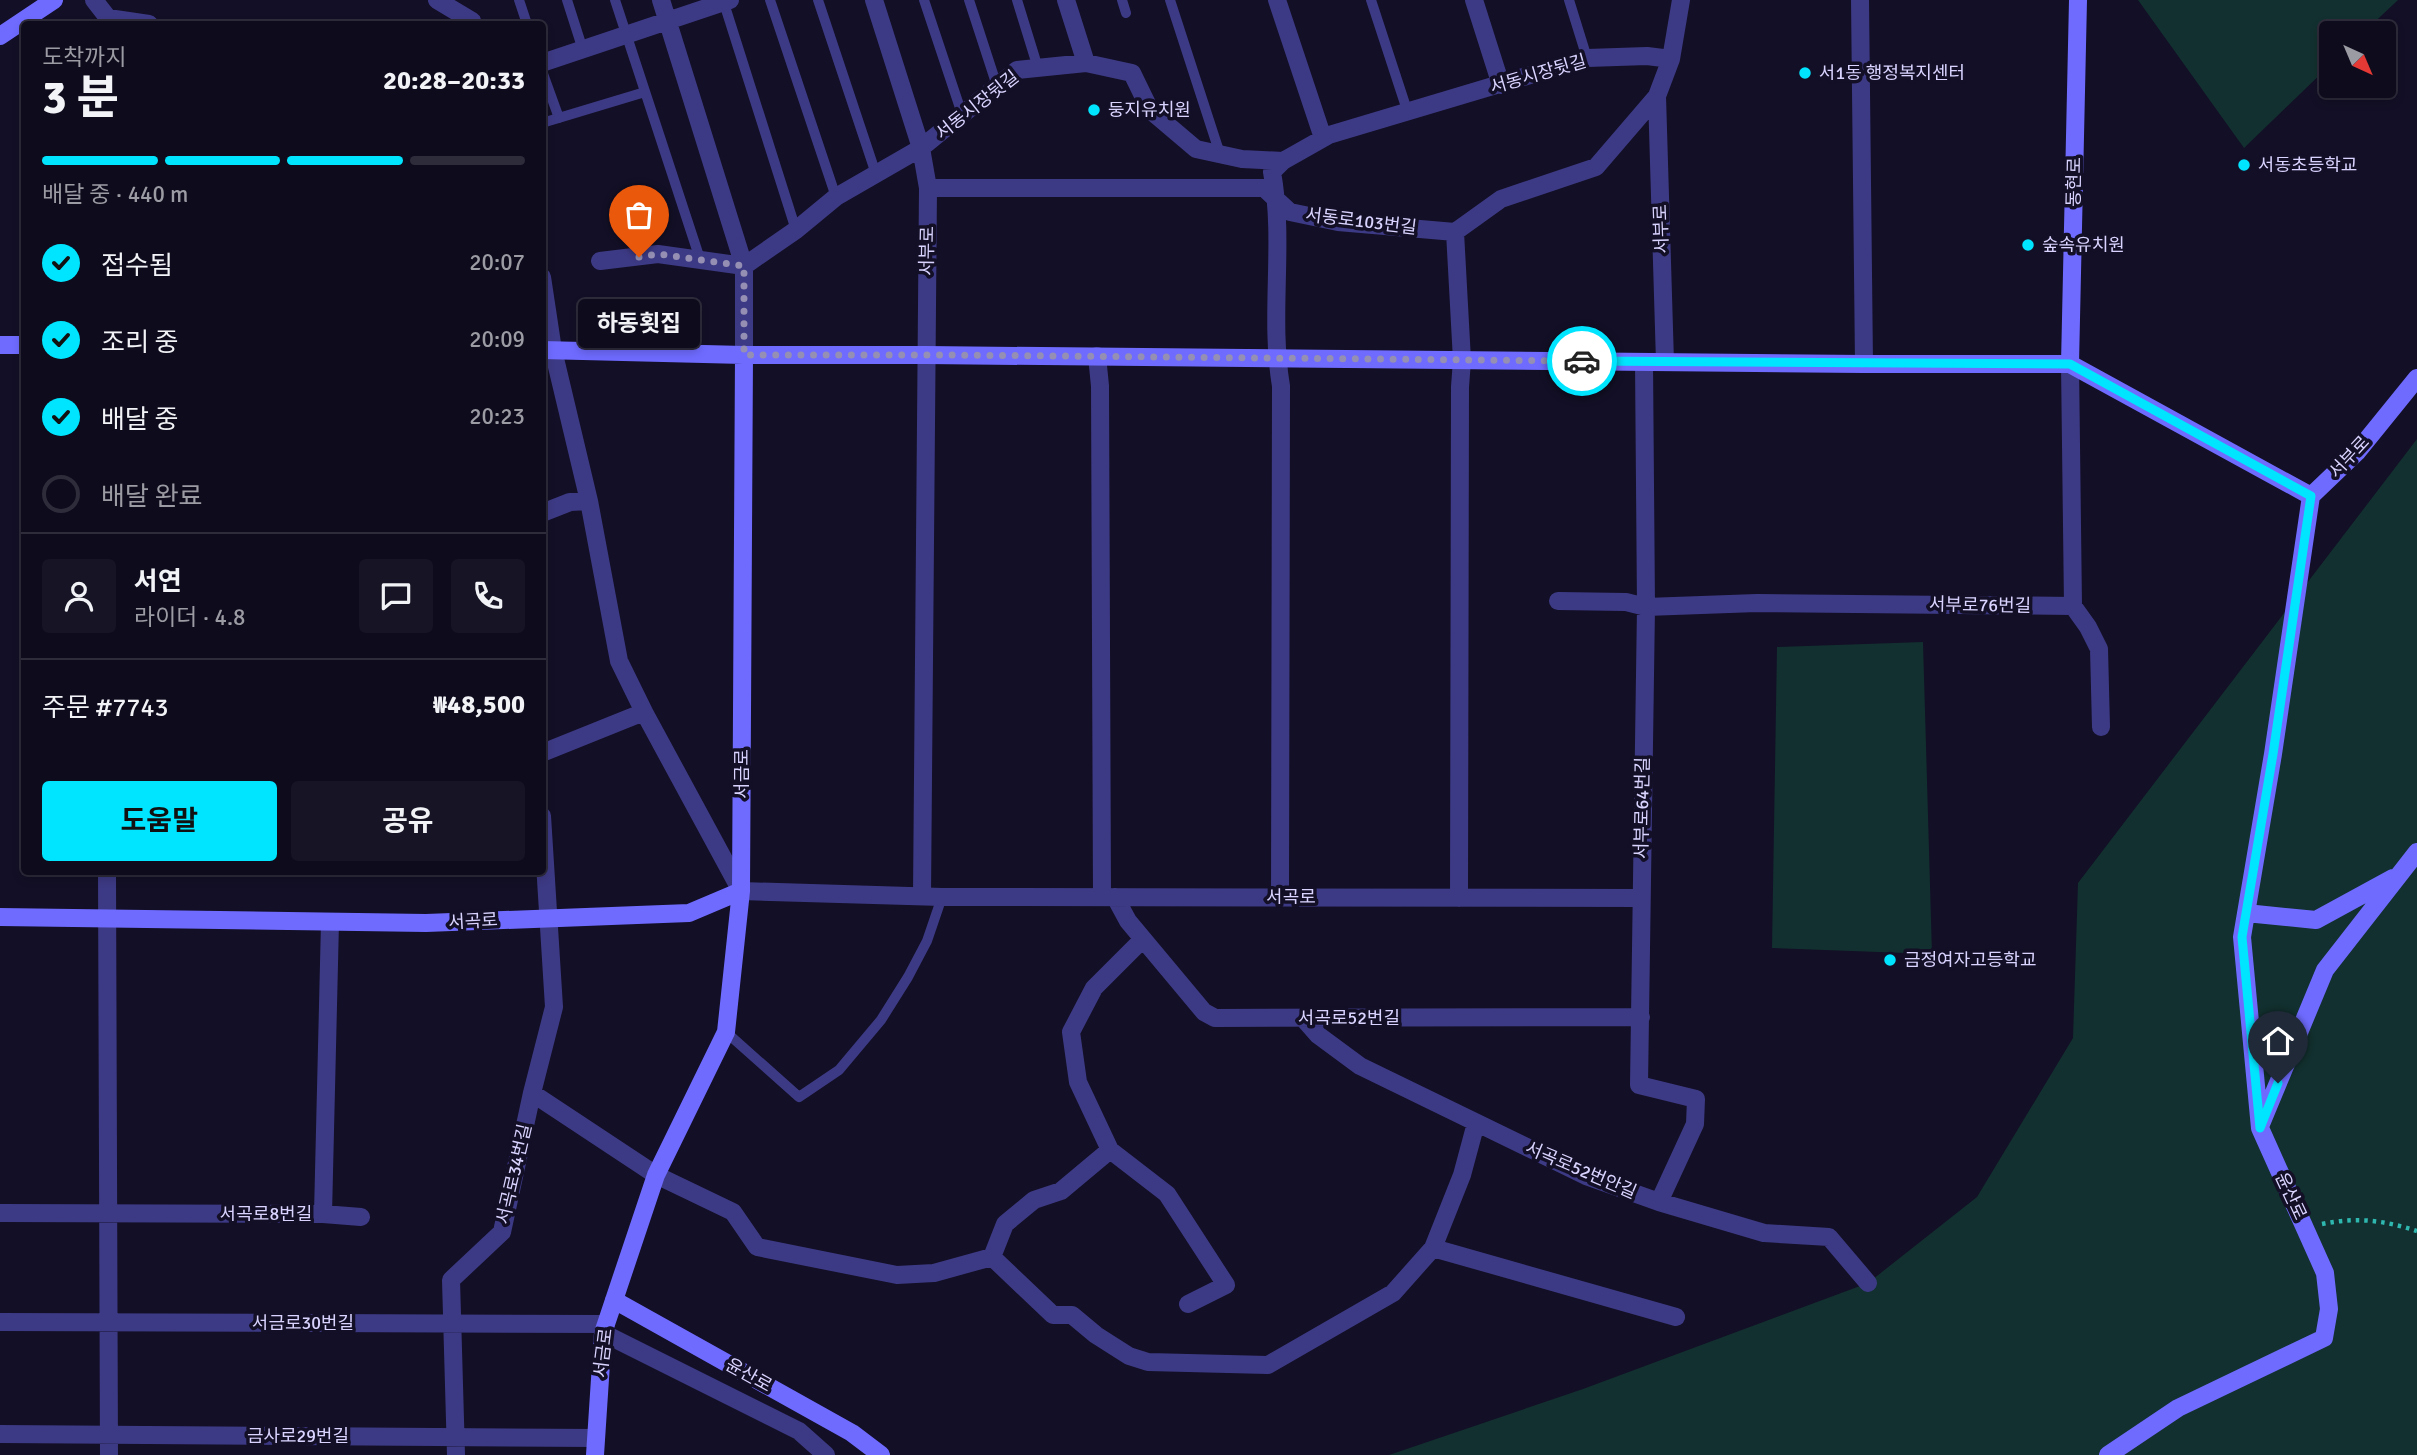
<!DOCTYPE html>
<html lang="ko">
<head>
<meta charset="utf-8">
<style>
  :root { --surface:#0e0b1c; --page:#171425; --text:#f1f3f6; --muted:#9b9ba3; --line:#2e2b3b; --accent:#00e5ff }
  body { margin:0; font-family:Signika,"Noto Sans KR",sans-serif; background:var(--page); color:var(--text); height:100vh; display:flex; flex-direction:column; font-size:26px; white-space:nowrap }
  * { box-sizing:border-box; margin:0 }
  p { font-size:23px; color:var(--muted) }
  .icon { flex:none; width:38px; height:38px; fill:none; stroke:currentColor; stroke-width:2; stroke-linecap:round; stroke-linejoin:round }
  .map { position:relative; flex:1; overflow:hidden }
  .details { position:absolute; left:21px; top:21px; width:525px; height:854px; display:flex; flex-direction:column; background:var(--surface); border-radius:7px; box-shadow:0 4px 10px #0003,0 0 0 2px var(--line) }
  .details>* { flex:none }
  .needle { width:46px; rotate:136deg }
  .tools { position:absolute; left:2319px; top:21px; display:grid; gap:14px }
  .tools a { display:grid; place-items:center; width:77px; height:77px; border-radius:7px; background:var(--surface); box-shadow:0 4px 10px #0003,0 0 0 2px var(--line); font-size:35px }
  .pin { position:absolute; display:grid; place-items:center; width:60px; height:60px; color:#fff; margin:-72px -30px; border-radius:50% 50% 50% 0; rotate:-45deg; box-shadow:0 0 7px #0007 }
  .pin .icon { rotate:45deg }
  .courier { position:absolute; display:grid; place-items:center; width:70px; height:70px; margin:-35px; border:5px solid #00e5ff; border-radius:50%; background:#fff; color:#222; box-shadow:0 2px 9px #0007 }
  .bubble { position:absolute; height:49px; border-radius:7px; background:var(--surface); box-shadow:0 4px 10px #0003,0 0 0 2px var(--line); font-size:23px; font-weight:700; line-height:49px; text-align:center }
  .head em { font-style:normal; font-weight:700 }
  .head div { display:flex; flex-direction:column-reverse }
  .head { display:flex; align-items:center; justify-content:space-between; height:119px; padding:0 21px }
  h1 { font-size:46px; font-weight:700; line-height:52px }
  .bar { display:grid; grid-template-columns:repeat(4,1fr); gap:10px 7px; align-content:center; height:84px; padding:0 21px }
  .bar i { height:9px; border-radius:5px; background:var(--line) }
  .bar .active { background:var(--accent) }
  .bar p { grid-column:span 4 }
  .line { display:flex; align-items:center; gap:18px; padding:0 21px; border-top:2px solid var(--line) }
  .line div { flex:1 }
  .round { display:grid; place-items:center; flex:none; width:74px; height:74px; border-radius:7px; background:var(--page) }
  ol { padding:0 21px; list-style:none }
  li { display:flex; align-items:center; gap:21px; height:77px }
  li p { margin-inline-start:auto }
  li .icon { padding:7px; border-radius:50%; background:var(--accent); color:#111; stroke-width:4 }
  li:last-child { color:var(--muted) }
  li i { width:38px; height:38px; border:4px solid var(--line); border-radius:50% }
  .button { display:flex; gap:14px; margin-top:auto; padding:14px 21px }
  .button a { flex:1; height:80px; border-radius:7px; background:var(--accent); color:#111; font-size:28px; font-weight:700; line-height:80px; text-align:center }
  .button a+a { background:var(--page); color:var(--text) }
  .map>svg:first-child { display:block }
  .green { fill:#12302f }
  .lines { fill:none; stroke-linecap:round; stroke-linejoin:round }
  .path { stroke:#2fb8b0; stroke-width:4.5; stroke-dasharray:3.5 5; stroke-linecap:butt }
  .lane { stroke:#3d3a85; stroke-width:10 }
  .street { stroke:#3d3a85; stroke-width:18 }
  .secondary { stroke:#6f6bff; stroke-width:18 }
  .done { stroke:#948fb3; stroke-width:7; stroke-dasharray:0 12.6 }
  .route { stroke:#00e5ff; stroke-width:9 }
  .poi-dot { fill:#00e5ff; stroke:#130f26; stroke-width:2.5 }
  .labels { text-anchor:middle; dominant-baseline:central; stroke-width:7; stroke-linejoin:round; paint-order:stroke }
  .poi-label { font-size:18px; fill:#d9d4ff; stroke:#130f26; text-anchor:start }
  .street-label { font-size:18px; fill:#d9d4ff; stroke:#130f26 }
</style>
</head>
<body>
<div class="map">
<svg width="2417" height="1455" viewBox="0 0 2417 1455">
  <rect width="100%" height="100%" fill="#130f26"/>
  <path class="green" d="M 2138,0 L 2398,0 L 2363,33 L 2331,33 L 2331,64 L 2244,148 Z
    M 2417,439 L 2417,1455 L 1389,1455 L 1583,1389 L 1868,1283 L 1977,1197 L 2073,1038 L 2078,883 Z
    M 1923,642 L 1932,954 L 1772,948 L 1777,647 Z"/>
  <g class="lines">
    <path class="path" d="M 2322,1224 C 2356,1217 2383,1220 2417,1231"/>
    <path class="lane" d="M 519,0 L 527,24
      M 567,0 L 583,50
      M 615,0 L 700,259
      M 723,0 L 796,230
      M 770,0 L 836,197
      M 818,0 L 876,174
      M 924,0 L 962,114
      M 969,0 L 997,86
      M 1017,0 L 1038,68
      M 1122,0 L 1126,13
      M 1170,0 L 1220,154
      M 1371,0 L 1407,110
      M 1569,0 L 1587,58
      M 542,71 L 559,118
      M 542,123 L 645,92
      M 726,1032 L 799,1097 L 839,1070 L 881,1020 L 908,977 L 927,941 L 942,897"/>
    <path class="street" d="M 94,0 L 108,18 L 108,24
      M 437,0 L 472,21
      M 661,0 L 744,266 L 744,355
      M 874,0 L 921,148 L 928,188 L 922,896
      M 1066,0 L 1086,63
      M 1277,0 L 1323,138
      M 1474,0 L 1501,85
      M 1860,0 L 1864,364
      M 108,18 L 149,24
      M 542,63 L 730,0
      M 1657,96 L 1665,362
      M 928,188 L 1264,188 L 1290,212 L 1338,222 L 1455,232 L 1501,199 L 1596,167 L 1657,96 L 1671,59 L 1681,0
      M 1455,232 L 1462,360 L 1460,387 L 1459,898
      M 600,261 L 658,254 L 744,266 L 796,230 L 836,197 L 921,148 L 1017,70 L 1086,63 L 1132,73 L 1150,110 L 1196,149 L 1242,159 L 1283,161 L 1329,135 L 1587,58 L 1647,56 L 1671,59
      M 542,277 L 553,350 L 589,501 L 619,661 L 644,712 L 741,891 L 942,897 L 1640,898
      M 1097,356 L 1100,386 L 1102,896
      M 1644,362 L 1646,607 L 1639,1085 L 1696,1099 L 1695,1124 L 1659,1202
      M 2070,364 L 2073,606
      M 542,513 L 570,502 L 589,501
      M 1558,601 L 1626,602 L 1646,607 L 1757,603 L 2073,606
      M 2073,606 L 2088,627 L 2099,649 L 2101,727
      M 542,753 L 644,712
      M 107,872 L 109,1455
      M 1115,897 L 1128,921 L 1204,1012 L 1215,1018 L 1641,1017
      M 1280,897 L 1281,386 C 1269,315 1285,243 1272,172 L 1283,161
      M 1303,1018 L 1318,1035 L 1360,1066 L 1586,1176 L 1659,1202 L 1764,1233 L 1829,1237 L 1868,1283
      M 532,1093 L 656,1175 L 733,1212 L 757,1247 L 897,1275 L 934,1273 L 992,1257 L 1005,1224 L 1034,1200 L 1061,1191 L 1110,1150 L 1167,1194 L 1226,1285 L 1188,1304
      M 1110,1150 L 1078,1082 L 1071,1032 L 1094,988 L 1143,939
      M 0,1213 L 323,1214 L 330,922
      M 323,1214 L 361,1217
      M 1433,1248 L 1676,1317
      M 992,1257 L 1053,1315 L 1072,1315 L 1096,1335 L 1129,1356 L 1148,1362 L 1268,1365 L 1393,1293 L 1433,1248 L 1462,1175 L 1476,1123
      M 0,1322 L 606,1324
      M 603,1333 L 799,1431 L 826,1455
      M 0,1434 L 596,1438
      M 456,1455 L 451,1280 L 502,1232 L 532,1093 L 554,1007 L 542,816"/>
    <path class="secondary" d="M 0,36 L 54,0
      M 0,345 L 24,345
      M 542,350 L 744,355 L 926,355 L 1864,364 L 2070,364 L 2311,496 L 2357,452 L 2417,378
      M 2070,364 L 2078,0
      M 2246,913 L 2316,920 L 2393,878
      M 0,917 L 426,923 L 689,913 L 741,891
      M 2261,1124 L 2325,970 L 2417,852
      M 614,1300 L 852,1433 L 881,1455
      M 595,1455 L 603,1333 L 656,1175 L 726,1032 L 741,891 L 744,355
      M 2108,1455 L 2178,1408 L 2324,1338 L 2329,1309 L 2325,1273 L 2260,1128 L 2242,937 L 2273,754 L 2311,496"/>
  </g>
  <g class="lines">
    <path class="done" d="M 639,257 L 658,254 L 744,266 L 744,355 L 950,355 L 1582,361"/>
    <path class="route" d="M 1582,361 L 2070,364 L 2311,496 L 2273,754 L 2242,937 L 2260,1128 L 2278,1083"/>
  </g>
  <g class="poi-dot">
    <circle cx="1805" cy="73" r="7"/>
    <circle cx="1094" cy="110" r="7"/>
    <circle cx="2244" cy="165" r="7"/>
    <circle cx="2028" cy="245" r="7"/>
    <circle cx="1890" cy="960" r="7"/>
  </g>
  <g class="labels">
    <g class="poi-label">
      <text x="1819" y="73">서1동 행정복지센터</text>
      <text x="1108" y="110">둥지유치원</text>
      <text x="2258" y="165">서동초등학교</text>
      <text x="2042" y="245">숲속유치원</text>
      <text x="1904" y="960">금정여자고등학교</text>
    </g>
    <g class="street-label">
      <text transform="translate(1538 74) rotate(-16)">서동시장뒷길</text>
      <text transform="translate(977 105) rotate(-38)">서동시장뒷길</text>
      <text transform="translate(2074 182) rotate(-89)">동현로</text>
      <text transform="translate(1361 221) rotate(7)">서동로103번길</text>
      <text transform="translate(1661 229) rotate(-92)">서부로</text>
      <text transform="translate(927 251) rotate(-89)">서부로</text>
      <text transform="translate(2349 457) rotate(-47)">서부로</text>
      <text transform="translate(1980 605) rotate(1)">서부로76번길</text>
      <text transform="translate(742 774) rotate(-90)">서금로</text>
      <text transform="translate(1642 808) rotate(-89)">서부로64번길</text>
      <text x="1291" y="897">서곡로</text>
      <text transform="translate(473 921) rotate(-3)">서곡로</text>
      <text x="1349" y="1018">서곡로52번길</text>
      <text transform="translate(1581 1170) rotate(23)">서곡로52번안길</text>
      <text transform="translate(514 1174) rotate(-77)">서곡로34번길</text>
      <text transform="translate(2291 1196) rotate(65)">윤산로</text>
      <text x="266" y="1214">서곡로8번길</text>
      <text x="303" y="1323">서금로30번길</text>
      <text transform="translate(603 1353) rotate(-83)">서금로</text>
      <text transform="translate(749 1375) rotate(29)">윤산로</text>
      <text x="298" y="1436">금사로29번길</text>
    </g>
  </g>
</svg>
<div class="tools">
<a><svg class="needle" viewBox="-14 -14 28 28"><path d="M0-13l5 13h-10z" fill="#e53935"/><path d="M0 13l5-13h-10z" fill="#9b9ba3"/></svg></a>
</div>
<div class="pin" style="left:639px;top:257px;background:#ea580c"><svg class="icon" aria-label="bag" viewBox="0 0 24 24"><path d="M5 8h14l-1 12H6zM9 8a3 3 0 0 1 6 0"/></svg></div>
<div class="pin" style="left:2278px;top:1083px;background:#1f2937"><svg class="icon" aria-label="home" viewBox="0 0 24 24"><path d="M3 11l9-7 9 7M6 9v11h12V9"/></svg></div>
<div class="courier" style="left:1582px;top:361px"><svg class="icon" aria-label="car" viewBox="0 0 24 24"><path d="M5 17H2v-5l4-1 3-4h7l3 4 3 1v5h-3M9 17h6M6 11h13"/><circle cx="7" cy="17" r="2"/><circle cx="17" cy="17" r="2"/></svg></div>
<div class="bubble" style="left:578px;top:299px;width:122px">하동횟집</div>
<section class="details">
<div class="head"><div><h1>3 분</h1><p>도착까지</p></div><em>20:28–20:33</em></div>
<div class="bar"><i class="active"></i><i class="active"></i><i class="active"></i><i></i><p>배달 중 · 440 m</p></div>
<ol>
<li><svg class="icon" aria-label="check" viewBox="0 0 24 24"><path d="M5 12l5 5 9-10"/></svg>접수됨<p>20:07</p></li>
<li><svg class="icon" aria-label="check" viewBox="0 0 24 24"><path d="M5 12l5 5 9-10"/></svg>조리 중<p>20:09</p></li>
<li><svg class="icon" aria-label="check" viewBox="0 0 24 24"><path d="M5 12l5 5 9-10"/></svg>배달 중<p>20:23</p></li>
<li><i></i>배달 완료</li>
</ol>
<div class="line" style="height:126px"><a class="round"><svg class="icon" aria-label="person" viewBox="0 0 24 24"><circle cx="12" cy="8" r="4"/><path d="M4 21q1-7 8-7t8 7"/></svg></a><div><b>서연</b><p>라이더 · 4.8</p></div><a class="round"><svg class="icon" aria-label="chat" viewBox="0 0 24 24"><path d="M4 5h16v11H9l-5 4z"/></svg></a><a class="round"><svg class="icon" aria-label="phone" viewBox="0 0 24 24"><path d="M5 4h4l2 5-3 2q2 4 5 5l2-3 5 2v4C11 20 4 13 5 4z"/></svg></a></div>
<div class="line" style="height:91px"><div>주문 #7743</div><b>₩48,500</b></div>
<div class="button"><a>도움말</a><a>공유</a></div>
</section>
</div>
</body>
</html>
